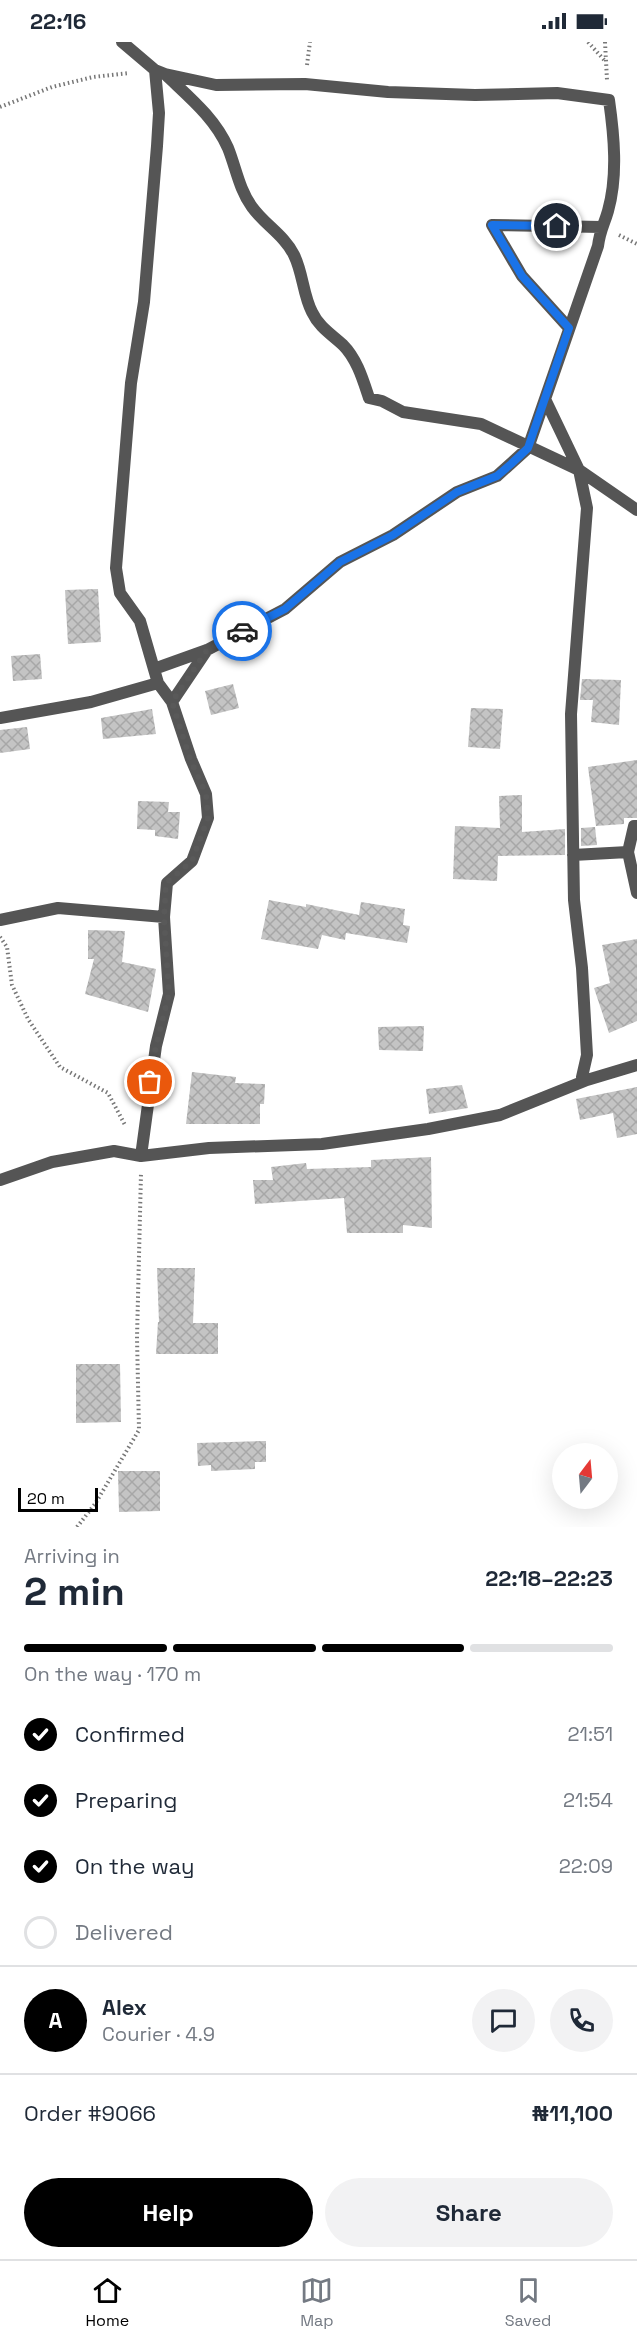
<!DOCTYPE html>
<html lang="en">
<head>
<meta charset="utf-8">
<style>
  :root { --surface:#fff; --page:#f2f2f3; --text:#1f2937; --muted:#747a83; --line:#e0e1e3; --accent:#000 }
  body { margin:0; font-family:"Space Grotesk",sans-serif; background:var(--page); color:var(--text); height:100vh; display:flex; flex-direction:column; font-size:22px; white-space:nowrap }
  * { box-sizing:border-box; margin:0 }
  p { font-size:20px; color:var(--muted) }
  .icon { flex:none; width:33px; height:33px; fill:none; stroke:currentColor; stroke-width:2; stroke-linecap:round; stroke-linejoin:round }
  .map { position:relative; height:1485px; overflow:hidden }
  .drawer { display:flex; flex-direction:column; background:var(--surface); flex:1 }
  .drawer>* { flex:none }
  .needle { width:39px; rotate:16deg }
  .tools { position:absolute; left:552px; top:1401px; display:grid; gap:12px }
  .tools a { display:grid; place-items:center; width:66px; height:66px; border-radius:50%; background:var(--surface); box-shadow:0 6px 24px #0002; font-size:30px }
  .scale { position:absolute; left:18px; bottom:15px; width:80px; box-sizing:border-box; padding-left:6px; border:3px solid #000; border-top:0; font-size:16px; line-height:21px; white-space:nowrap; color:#000; -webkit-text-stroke:4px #fff; paint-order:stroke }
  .pin { position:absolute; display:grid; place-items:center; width:51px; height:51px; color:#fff; margin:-26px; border:3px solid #fff; border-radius:50%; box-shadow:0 2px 6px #0007 }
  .courier { position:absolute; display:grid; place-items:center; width:60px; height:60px; margin:-30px; border:4px solid #1a73e8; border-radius:50%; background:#fff; color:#222; box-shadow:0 2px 8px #0007 }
  .head em { font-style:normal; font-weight:600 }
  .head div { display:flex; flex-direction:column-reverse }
  .head { display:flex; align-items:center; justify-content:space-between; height:102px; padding:0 24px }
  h1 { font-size:39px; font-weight:600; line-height:45px }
  .bar { display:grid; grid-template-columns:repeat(4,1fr); gap:9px 6px; align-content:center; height:72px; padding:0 24px }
  .bar i { height:8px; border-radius:4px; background:var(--line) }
  .bar .selected { background:var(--accent) }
  .bar p { grid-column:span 4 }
  .line { display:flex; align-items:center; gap:15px; padding:0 24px; border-top:2px solid var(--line) }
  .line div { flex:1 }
  .round { display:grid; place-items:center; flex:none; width:63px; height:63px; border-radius:32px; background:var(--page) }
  ol { padding:0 24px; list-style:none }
  li { display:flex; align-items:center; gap:18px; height:66px }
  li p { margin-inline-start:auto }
  li .icon { padding:6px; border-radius:50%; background:var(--accent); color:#fff; stroke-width:4 }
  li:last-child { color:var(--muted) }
  li i { width:33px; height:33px; border:3px solid var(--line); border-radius:50% }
  .action { display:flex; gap:12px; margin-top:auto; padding:12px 24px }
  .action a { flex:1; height:69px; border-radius:36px; background:var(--accent); color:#fff; font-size:24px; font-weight:600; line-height:69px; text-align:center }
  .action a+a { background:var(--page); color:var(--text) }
  .status { display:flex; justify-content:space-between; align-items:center; height:42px; padding:0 30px; background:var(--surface); direction:ltr }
  .status svg { height:16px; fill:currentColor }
  .menu { display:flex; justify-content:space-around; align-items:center; height:84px; border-top:2px solid var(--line); background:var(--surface); font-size:16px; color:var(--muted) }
  .menu a { display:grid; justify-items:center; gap:3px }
  .menu .selected { color:var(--accent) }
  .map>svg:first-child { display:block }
  .building { fill:url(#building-cross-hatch) }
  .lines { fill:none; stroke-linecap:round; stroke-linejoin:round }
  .path { stroke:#777; stroke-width:4; stroke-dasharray:1.5 3; stroke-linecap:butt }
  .minor { stroke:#555; stroke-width:12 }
  .done { stroke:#595959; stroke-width:6; stroke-dasharray:0 10.8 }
  .route { stroke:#1a73e8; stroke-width:8 }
</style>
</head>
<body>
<div class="status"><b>22:16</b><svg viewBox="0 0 49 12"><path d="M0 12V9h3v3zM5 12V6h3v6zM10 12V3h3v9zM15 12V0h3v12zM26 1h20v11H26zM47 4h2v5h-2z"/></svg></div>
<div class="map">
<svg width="637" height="1485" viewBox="0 0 637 1485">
  <defs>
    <pattern id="building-cross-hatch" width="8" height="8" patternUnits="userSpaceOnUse" patternTransform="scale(1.5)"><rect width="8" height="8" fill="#c4c4c4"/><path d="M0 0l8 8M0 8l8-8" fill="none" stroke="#a7a7a7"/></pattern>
  </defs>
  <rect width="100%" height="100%" fill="#fff"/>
  <path class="building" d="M 98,547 L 101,600 L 68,602 L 65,548 Z
    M 40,612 L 42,637 L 13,639 L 11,614 Z
    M 582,637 L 621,638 L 619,683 L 591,680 L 593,658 L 580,658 Z
    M 233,642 L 239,666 L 211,673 L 205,649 Z
    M 471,666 L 503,667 L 500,707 L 468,705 Z
    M 152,667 L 156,692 L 103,697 L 101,676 Z
    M 27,685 L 30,707 L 0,711 L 0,688 Z
    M 637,718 L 637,776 L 624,776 L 624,782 L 596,784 L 588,725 Z
    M 522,753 L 522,790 L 565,787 L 565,813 L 498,814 L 497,839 L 453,837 L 455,784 L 500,786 L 499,754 Z
    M 138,759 L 169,760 L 168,770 L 180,770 L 178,797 L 155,794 L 155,788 L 137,787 Z
    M 595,785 L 597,803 L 581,804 L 581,786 Z
    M 269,858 L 306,865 L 306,862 L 359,873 L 361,860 L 405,867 L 403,883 L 410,884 L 407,901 L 346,891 L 345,898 L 322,893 L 318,907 L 261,897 Z
    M 88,888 L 125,889 L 122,920 L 156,927 L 148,970 L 85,952 L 94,917 L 88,917 Z
    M 637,897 L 637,979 L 609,991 L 594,946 L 610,941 L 602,903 Z
    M 424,984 L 423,1009 L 379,1008 L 378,985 Z
    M 192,1030 L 236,1035 L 235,1041 L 265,1042 L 264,1062 L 260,1062 L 260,1082 L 186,1082 Z
    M 462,1043 L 468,1066 L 429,1072 L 426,1047 Z
    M 637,1045 L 637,1092 L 617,1096 L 613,1071 L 580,1078 L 576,1057 Z
    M 431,1115 L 432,1186 L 403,1183 L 403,1191 L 347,1191 L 344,1156 L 255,1162 L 253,1138 L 273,1138 L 271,1125 L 306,1121 L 307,1127 L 371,1125 L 371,1118 Z
    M 157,1226 L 195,1226 L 193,1281 L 218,1281 L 218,1312 L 156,1312 L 158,1280 L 159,1280 Z
    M 76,1322 L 120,1322 L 121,1380 L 76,1381 Z
    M 266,1399 L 266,1420 L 255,1420 L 255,1427 L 211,1429 L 211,1423 L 198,1424 L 197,1401 Z
    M 118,1429 L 160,1429 L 160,1469 L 119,1470 Z"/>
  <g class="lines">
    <path class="path" d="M 588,0 L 606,20
      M 605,0 L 607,38
      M 307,23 L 310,0
      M 0,65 L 52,45 L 93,35 L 129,31
      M 619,193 L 637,202
      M 0,895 L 7,905 L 12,943 L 28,977 L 60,1025 L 108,1051 L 125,1083
      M 77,1485 L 95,1462 L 139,1388 L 137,1296 L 141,1131"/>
    <path class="minor" d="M 122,0 L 155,28 L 165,32 L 216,43 L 305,42 L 388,50 L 475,53 L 557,51 L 609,58 C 614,93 618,134 608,169 C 604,183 600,188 598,204 L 528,406 L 497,434 L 457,450 L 393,493 L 340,520 L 285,567 L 207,608 L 154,627
      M 166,33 C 189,55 215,76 228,106 C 236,126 239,147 252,165 C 265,183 284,193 294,213 C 303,231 303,253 312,270 C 319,285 331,292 343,303 C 357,317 363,338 369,356 L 382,359 L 403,370 L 481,382 L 579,428 L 637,468
      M 492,183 L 522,234 L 569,286
      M 492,183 L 601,185
      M 545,357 L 579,428 L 587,466 L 571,672 L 574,858 L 582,926 L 587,1013 L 582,1035 L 587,1038
      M 172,660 L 207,608
      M 0,676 L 91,660 L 158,641
      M 628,810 L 637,851
      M 573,813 L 628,810 L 634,784 L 637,784
      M 0,878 L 58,866 L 164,875
      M 141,1114 L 156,1004 L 169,952 L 164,875 L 167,841 L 192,819 L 208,776 L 206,752 L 191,717 L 172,660 L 158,641 L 140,579 L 120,551 L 116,526 L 131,341 L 144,260 L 157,104 L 159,71 L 155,28
      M 0,1138 L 52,1120 L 114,1109 L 141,1114 L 209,1106 L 322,1102 L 428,1087 L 500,1073 L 587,1038 L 637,1023"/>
  </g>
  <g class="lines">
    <path class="done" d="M 150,1040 L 156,1004 L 169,952 L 164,876 L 166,841 L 192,819 L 208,776 L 206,752 L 190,717 L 172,660 L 207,608 L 242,589"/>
    <path class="route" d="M 242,589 L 285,567 L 340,520 L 393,493 L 457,450 L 497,434 L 511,422 L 528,406 L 569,286 L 522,234 L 492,183 L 557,184"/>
  </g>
</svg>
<div class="tools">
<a><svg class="needle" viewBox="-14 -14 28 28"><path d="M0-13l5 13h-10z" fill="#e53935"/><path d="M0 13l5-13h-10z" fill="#747a83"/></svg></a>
</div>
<div class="scale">20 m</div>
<div class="pin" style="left:150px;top:1040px;background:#ea580c"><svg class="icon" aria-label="bag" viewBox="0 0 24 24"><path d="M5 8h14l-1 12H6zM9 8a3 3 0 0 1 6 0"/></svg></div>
<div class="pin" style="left:557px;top:184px;background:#1f2937"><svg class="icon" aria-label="home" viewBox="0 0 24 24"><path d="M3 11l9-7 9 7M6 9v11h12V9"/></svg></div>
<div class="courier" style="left:242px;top:589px"><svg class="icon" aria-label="car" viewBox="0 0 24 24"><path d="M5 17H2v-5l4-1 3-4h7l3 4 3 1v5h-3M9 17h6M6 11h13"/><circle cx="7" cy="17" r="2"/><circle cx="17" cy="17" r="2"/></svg></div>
</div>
<section class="drawer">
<div class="head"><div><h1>2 min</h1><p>Arriving in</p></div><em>22:18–22:23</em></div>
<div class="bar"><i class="selected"></i><i class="selected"></i><i class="selected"></i><i></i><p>On the way · 170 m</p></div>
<ol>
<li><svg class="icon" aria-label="check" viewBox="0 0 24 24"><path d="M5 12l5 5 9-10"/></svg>Confirmed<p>21:51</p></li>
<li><svg class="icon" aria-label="check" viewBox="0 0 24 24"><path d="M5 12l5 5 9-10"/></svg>Preparing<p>21:54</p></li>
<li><svg class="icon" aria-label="check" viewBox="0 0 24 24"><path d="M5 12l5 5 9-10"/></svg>On the way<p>22:09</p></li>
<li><i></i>Delivered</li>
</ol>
<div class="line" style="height:108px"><b class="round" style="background:var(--accent);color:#fff">A</b><div><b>Alex</b><p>Courier · 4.9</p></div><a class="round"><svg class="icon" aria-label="chat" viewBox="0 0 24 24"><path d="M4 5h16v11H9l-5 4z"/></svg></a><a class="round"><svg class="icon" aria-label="phone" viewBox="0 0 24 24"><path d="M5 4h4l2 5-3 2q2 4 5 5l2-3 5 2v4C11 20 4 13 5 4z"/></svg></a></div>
<div class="line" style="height:78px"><div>Order #9066</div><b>₦11,100</b></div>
<div class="action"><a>Help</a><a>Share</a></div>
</section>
<nav class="menu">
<a class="selected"><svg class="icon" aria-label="home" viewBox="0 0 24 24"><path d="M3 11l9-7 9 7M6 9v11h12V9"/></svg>Home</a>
<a><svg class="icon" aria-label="map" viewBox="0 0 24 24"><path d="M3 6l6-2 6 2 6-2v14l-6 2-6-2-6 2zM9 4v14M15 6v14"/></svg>Map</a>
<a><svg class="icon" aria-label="saved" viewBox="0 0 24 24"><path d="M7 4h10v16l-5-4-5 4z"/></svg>Saved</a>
</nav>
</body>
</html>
